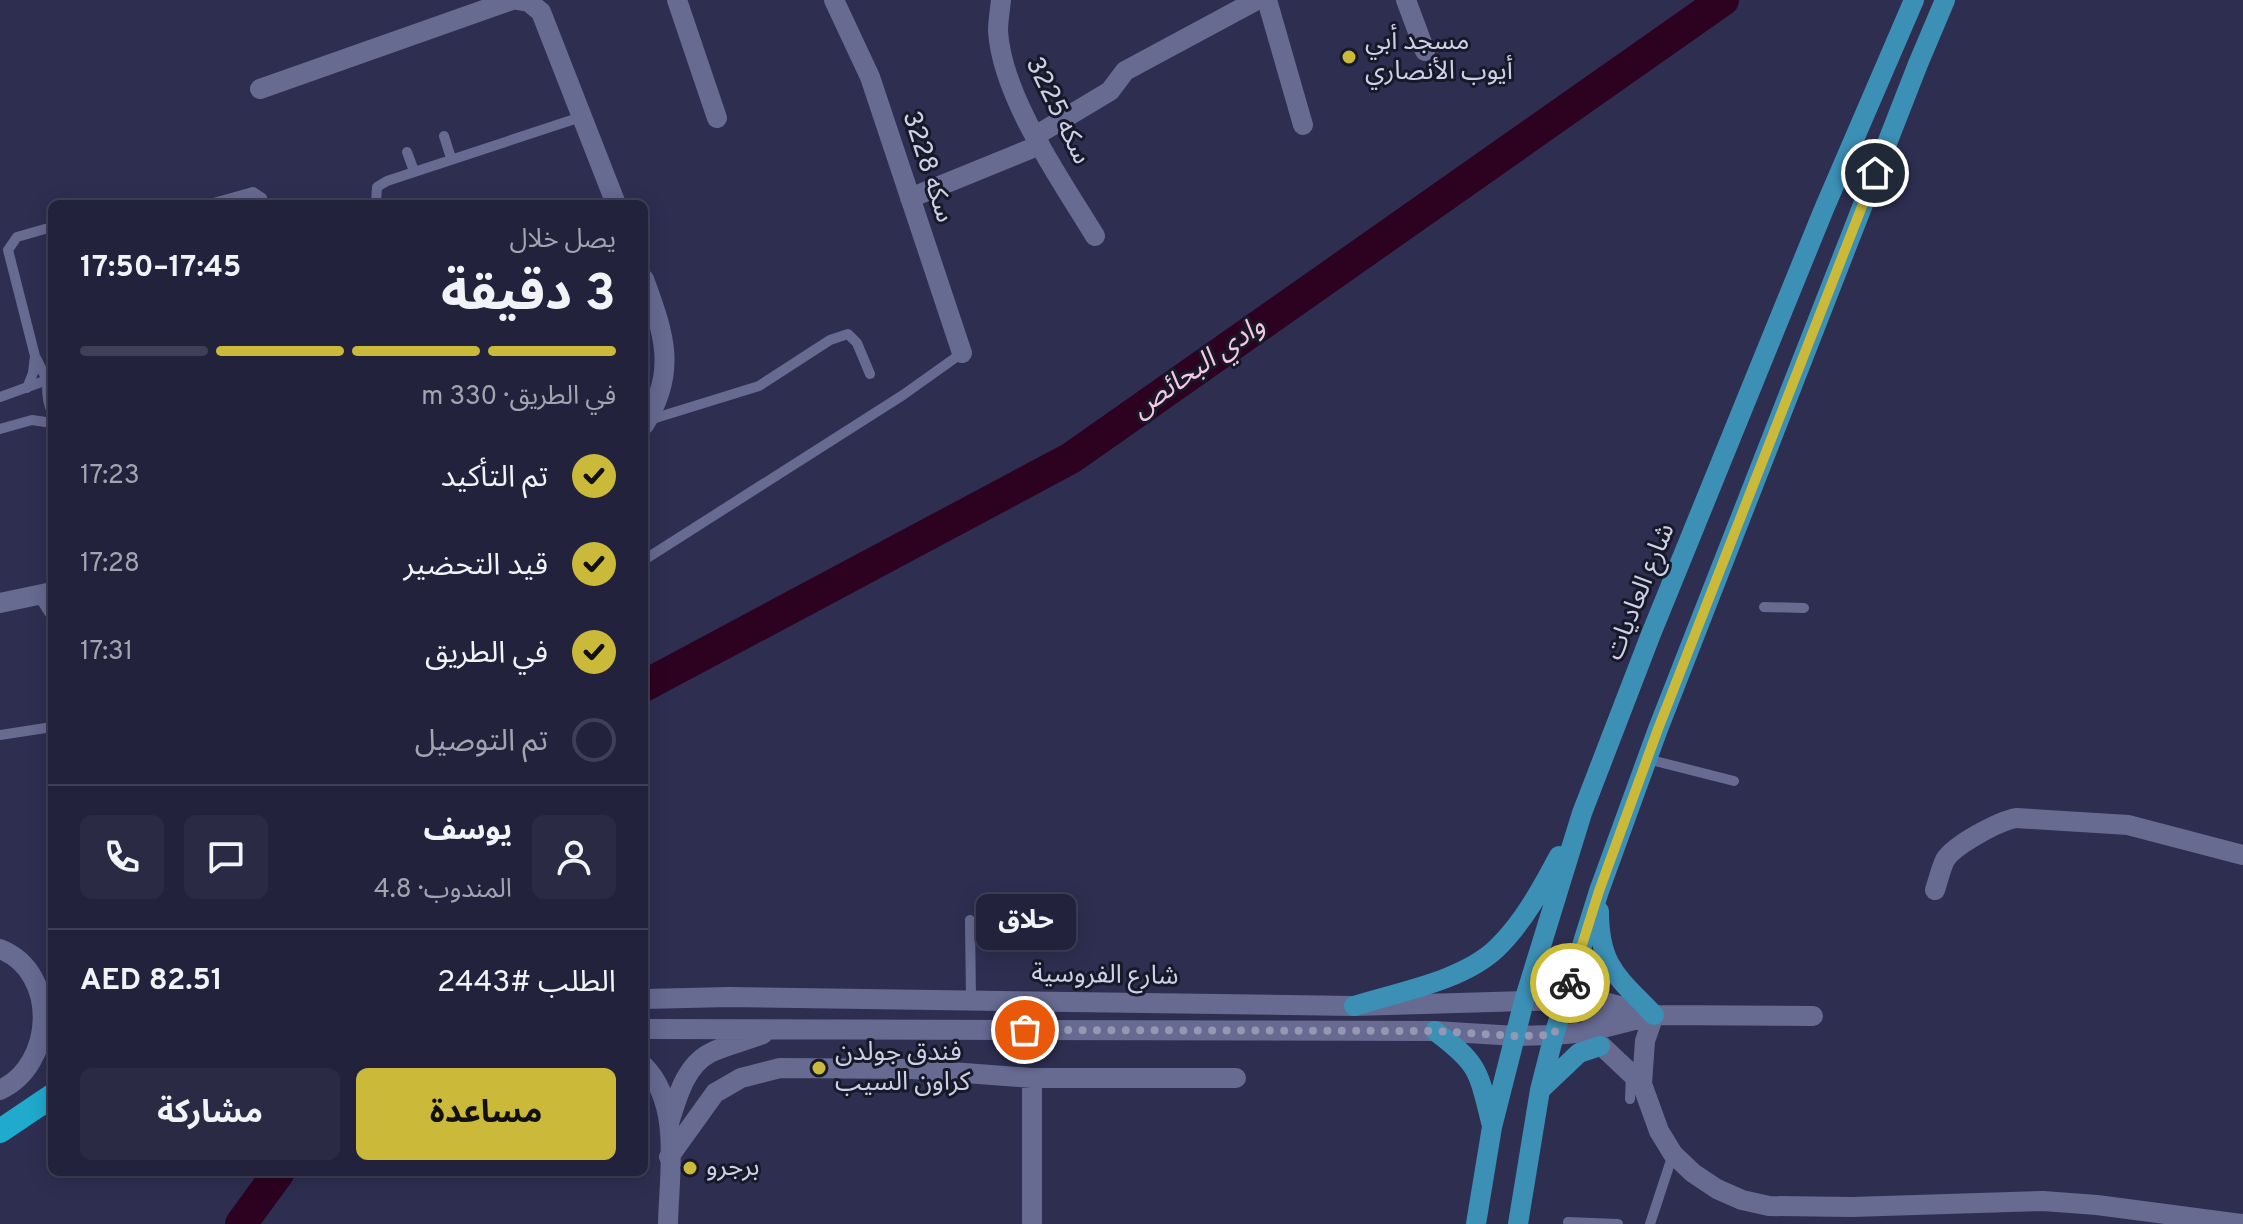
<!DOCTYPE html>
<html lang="ar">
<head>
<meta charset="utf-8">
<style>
  :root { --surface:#22223d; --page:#2a2a44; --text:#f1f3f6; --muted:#a2a4b0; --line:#3f3f57; --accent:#cbba39 }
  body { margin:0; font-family:Overpass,"Noto Sans Arabic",sans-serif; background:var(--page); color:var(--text); direction:rtl; height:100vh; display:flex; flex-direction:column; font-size:30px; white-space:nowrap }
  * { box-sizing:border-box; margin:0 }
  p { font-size:26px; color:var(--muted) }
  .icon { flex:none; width:44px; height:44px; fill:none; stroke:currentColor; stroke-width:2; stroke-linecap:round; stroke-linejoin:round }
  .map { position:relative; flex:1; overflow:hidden; direction:ltr }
  .side { position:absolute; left:48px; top:200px; width:600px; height:976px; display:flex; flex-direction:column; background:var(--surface); border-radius:12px; box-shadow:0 4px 20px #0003,0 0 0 2px var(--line); direction:rtl }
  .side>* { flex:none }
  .pin { position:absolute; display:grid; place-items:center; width:68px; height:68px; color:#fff; margin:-34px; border:4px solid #fff; border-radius:50%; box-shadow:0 2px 8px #0007 }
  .courier { position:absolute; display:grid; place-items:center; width:80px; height:80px; margin:-40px; border:6px solid #cbba39; border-radius:50%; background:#fff; color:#222; box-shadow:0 2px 10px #0007 }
  .bubble { position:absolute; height:56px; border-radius:12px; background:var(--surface); box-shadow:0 4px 20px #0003,0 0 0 2px var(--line); font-size:26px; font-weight:700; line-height:56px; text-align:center; direction:rtl }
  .overview em { font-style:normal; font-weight:700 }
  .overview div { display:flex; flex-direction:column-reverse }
  .overview { display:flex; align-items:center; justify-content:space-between; height:136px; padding:0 32px }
  h1 { font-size:52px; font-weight:700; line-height:60px }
  .bar { display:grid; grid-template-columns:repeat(4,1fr); gap:12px 8px; align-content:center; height:96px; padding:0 32px }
  .bar i { height:10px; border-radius:6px; background:var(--line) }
  .bar .on { background:var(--accent) }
  .bar p { grid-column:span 4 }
  .line { display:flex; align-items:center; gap:20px; padding:0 32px; border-top:2px solid var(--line) }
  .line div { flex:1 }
  .round { display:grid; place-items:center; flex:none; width:84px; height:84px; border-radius:12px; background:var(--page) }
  ol { padding:0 32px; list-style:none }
  li { display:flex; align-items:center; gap:24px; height:88px }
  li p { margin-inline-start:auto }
  li .icon { padding:8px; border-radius:50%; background:var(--accent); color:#111; stroke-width:4 }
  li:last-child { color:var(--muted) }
  li i { width:44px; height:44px; border:4px solid var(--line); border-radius:50% }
  .button { display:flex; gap:16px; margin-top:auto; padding:16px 32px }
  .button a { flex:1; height:92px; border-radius:12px; background:var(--accent); color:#111; font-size:32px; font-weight:700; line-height:92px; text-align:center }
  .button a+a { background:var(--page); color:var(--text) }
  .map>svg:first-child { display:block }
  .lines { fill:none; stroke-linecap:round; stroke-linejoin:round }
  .river { stroke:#2d0221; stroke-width:32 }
  .lane { stroke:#676a91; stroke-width:10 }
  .street { stroke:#676a91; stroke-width:20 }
  .secondary { stroke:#676a91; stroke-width:20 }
  .primary { stroke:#3c90b6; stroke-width:20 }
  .highway { stroke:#20aace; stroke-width:24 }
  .done { stroke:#9697b2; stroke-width:8; stroke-dasharray:0 14.4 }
  .route { stroke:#cbba39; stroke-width:10 }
  .poi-dot { fill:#cbba39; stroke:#181928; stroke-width:3 }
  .labels { text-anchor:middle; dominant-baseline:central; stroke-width:6; stroke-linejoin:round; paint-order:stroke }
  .poi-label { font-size:26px; fill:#ced0e7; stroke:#181928; text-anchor:start }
  .street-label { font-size:26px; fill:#ced0e7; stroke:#181928 }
  .water-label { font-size:28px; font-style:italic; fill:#f6c6e3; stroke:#181928 }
</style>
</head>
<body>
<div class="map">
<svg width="2243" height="1224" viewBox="0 0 2243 1224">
  <rect width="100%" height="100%" fill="#2e2e51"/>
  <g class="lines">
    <path class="river" d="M 644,686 L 1071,458 L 1723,0
      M 241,1224 L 279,1172"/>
    <path class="lane" d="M 444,136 L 451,158
      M 407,152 L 414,171
      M 210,204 L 253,192 L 262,198 L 264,204
      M 376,204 L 377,187 L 387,181 L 584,116
      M 52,364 C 46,382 45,395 52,413
      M 27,388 L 33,373 L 35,356 L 8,250 L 17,237 L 52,227
      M 0,397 L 47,380 L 36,358
      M 649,420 L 759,386 L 830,340 L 848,334 L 857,343 L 870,374
      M 0,429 L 32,420 L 52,423
      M 644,560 L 903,395 L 962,353
      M 38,595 L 52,617
      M 1764,607 L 1804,608
      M 0,735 L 52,727
      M 1647,759 L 1734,781
      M 970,920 L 971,1000
      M 1630,1099 L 1631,1074
      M 1568,1222 L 1618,1224
      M 1650,1224 L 1673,1154"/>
    <path class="street" d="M 517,0 L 529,2 L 541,12 L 616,204
      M 677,0 L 717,118
      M 834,0 L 870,77 L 962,353
      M 1001,0 C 1000,10 998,21 998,31 C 1002,97 1061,180 1095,236
      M 1267,0 L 1303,125
      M 1406,0 L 1425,51
      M 260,89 L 512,0
      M 1035,136 L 1110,91 L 1125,71 L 1257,0
      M 910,198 L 1040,145
      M 644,279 C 664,334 678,371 644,425
      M 0,603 L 52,592
      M 1935,890 C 1938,881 1941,868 1945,860 C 1954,845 1999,821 2016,818 L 2128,825 L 2243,855
      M 1565,1000 L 1604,1002 L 1654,1015 L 1813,1016
      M 1617,1006 L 1597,1019 L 1587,1032 L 1642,1084 L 1659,1131 L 1673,1154 L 1693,1173 L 1717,1189 L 1742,1200 L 1769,1206 L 1852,1207 L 2043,1201 L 2097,1205 L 2241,1224
      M 1554,1035 L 1587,1032 L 1650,1016
      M 1032,1078 L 1032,1224
      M 1642,1084 L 1645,1041 L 1654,1015
      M 669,1157 L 715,1093 L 741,1078 L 780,1068 L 912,1069 L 1032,1078 L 1236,1078"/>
    <path class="secondary" d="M 0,949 C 59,972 55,1065 0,1090
      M 644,999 L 729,997 L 1354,1006 L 1565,1000
      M 644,1029 L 1435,1031 L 1516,1036 L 1554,1035
      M 644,1066 C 682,1104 669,1174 668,1224
      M 669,1123 C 677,1098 685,1066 710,1053 C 726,1045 746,1041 763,1034"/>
    <path class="primary" d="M 1599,911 C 1599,967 1618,977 1654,1015
      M 1354,1006 C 1398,992 1463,981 1497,948 C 1523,923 1542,888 1559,856
      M 1435,1031 C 1479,1064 1478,1070 1491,1122
      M 1540,1090 L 1579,1053 L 1600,1046
      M 1476,1224 L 1492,1127 L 1524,1001 L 1582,813 L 1651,634 L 1824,209 L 1914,0
      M 1518,1224 L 1540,1090 L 1554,1035 L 1599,891 L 1658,729 L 1918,64 L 1945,0"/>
    <path class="highway" d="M 0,1131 L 52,1096"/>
  </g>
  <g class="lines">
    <path class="done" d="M 1025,1030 L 1435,1031 L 1516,1036 L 1554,1035 L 1570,983"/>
    <path class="route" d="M 1570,983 L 1599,891 L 1658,729 L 1875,173"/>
  </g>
  <g class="poi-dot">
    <circle cx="1349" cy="57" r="8"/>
    <circle cx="819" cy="1068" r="8"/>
    <circle cx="690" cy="1168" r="8"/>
  </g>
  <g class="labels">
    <g class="poi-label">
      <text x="1365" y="42">مسجد أبي<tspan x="1365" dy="30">أيوب الأنصاري</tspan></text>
      <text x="835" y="1053">فندق جولدن<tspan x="835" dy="30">كراون السيب</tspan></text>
      <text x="706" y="1168">برجرو</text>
    </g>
    <g class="street-label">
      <text transform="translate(1057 111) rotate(64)">سكه 3225</text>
      <text transform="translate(927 167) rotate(72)">سكه 3228</text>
      <text transform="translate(1641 592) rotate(-68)">شارع العاديات</text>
      <text transform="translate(1105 976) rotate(1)">شارع الفروسية</text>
    </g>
    <g class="water-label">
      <text transform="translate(1199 368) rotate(-35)">وادي البحائص</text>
    </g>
  </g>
</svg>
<div class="pin" style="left:1025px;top:1030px;background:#ea580c"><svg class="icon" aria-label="bag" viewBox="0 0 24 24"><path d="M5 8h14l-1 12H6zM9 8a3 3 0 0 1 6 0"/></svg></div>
<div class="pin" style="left:1875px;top:173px;background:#1f2937"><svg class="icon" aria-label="home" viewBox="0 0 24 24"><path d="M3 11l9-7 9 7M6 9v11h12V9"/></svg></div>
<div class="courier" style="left:1570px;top:983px"><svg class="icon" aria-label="bike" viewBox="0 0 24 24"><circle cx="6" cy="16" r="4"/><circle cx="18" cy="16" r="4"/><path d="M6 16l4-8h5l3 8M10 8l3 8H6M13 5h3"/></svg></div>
<div class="bubble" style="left:976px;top:894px;width:100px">حلاق</div>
<section class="side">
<div class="overview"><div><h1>3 دقيقة</h1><p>يصل خلال</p></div><em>17:45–17:50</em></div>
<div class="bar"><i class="on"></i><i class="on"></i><i class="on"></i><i></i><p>في الطريق · 330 m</p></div>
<ol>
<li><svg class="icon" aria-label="check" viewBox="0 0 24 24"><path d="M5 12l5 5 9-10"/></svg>تم التأكيد<p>17:23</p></li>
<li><svg class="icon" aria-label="check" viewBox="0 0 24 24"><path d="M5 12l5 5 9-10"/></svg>قيد التحضير<p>17:28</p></li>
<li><svg class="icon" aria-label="check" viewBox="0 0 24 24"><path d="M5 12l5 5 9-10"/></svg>في الطريق<p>17:31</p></li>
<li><i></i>تم التوصيل</li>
</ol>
<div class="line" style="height:144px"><a class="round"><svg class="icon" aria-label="person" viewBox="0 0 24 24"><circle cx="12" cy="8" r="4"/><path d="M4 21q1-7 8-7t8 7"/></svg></a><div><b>يوسف</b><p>المندوب · 4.8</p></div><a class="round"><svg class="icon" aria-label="chat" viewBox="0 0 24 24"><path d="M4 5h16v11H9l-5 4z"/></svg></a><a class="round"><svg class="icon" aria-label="phone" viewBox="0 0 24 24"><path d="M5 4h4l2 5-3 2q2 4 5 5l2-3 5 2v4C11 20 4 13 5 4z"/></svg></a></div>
<div class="line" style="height:104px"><div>الطلب #2443</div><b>AED 82.51</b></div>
<div class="button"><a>مساعدة</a><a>مشاركة</a></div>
</section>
</div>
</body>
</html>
